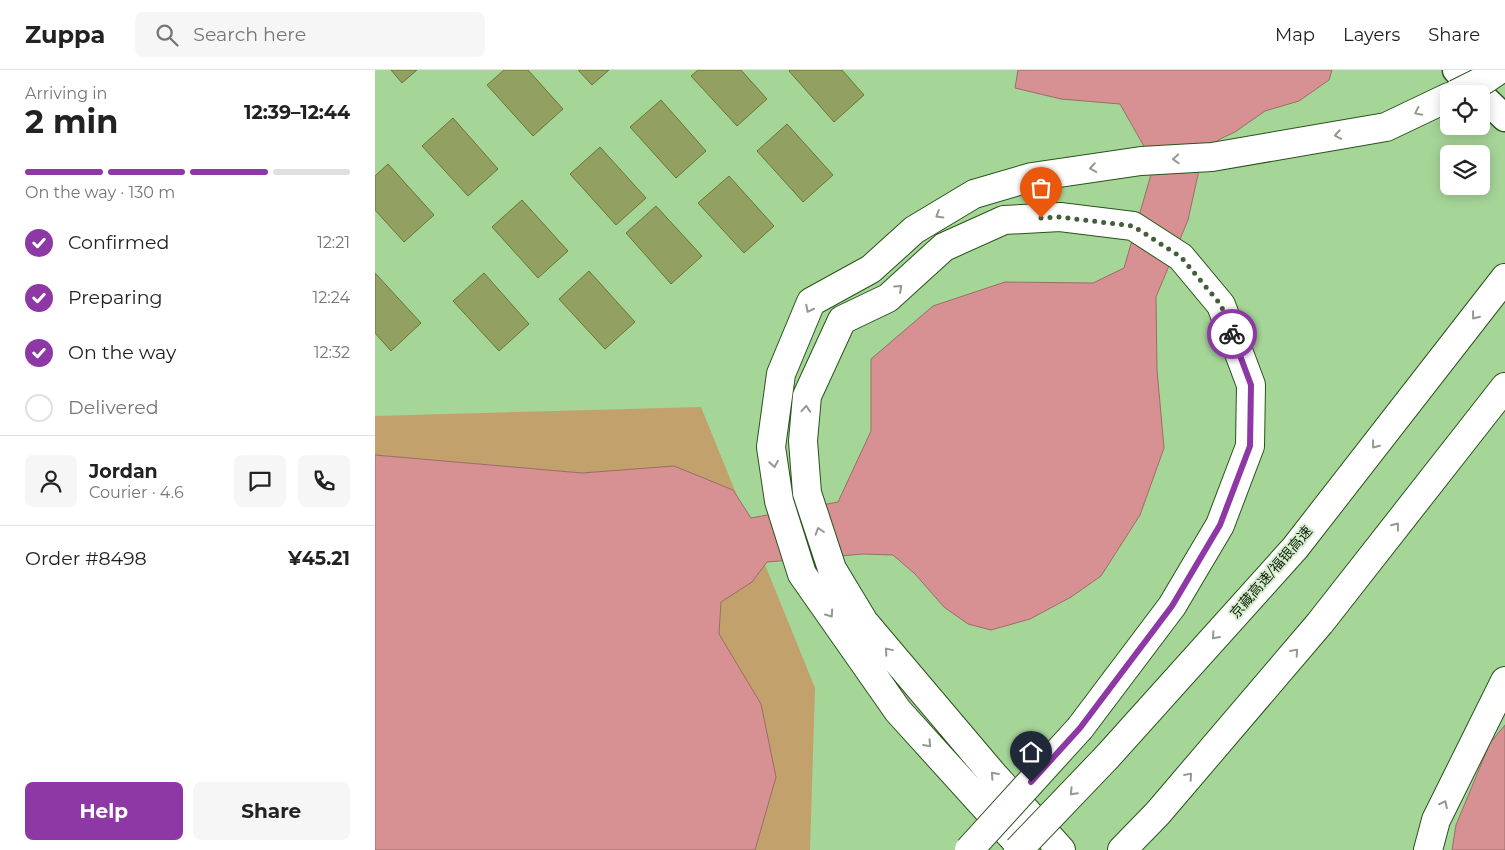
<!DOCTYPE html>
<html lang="en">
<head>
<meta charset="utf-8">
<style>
  :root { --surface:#fff; --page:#f6f6f6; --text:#222; --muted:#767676; --line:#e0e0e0; --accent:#8e38a5 }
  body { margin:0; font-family:Montserrat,"Noto Sans SC",sans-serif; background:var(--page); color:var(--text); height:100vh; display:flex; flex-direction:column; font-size:19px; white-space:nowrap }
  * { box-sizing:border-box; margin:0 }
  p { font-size:16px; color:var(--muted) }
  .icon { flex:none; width:28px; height:28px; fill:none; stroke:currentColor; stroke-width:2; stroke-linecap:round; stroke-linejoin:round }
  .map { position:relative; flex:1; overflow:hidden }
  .drawer { display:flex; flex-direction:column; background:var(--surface); width:375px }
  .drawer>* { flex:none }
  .controls { position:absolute; left:1065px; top:15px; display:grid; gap:10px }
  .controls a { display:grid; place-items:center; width:50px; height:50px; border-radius:8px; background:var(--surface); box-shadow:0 2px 12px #0003; font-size:25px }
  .pin { position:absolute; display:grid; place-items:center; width:42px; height:42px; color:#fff; margin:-51px -21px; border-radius:50% 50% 50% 0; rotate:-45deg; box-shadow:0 0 5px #0007 }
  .pin .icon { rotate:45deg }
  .courier { position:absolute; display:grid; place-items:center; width:50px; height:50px; margin:-25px; border:4px solid #8e38a5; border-radius:50%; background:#fff; color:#222; box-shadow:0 1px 6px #0007 }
  .head em { font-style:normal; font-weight:700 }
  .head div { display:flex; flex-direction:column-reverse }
  .head { display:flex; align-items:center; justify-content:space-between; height:85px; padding:0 25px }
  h1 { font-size:32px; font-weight:700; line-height:38px }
  .bar { display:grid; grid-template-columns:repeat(4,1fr); gap:8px 5px; align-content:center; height:60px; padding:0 25px }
  .bar i { height:6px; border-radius:4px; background:var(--line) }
  .bar .selected { background:var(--accent) }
  .bar p { grid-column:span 4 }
  .line { display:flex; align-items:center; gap:12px; padding:0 25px; border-top:1px solid var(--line) }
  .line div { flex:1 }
  .round { display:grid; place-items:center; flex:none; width:52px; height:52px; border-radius:8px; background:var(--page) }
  ol { padding:0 25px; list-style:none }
  li { display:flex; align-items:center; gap:15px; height:55px }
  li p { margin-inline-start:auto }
  li .icon { padding:5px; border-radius:50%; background:var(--accent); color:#fff; stroke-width:4 }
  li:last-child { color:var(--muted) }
  li i { width:28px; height:28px; border:2px solid var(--line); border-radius:50% }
  .action { display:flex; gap:10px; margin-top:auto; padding:10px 25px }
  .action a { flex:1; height:58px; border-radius:8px; background:var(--accent); color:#fff; font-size:20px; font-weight:700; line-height:58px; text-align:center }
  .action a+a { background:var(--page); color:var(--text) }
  header { display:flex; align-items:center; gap:30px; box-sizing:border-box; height:70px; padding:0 25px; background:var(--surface); border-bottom:1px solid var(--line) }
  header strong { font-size:24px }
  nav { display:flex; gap:28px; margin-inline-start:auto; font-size:18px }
  .search { width:350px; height:45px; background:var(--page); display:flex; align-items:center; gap:12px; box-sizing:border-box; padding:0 18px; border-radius:8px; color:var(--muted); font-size:19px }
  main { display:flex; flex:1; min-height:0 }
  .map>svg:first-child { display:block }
  .green { fill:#c2a16d }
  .water { fill:#d79192; stroke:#9a6e68 }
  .building { fill:#92a062; stroke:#697730 }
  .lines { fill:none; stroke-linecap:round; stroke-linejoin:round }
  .tertiary-casing { stroke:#29531b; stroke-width:29 }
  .motorway-casing { stroke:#29531b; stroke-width:30 }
  .tertiary { stroke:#fff; stroke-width:26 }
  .motorway { stroke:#fff; stroke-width:28 }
  .motorway-bridge-casing { stroke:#29531b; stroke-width:30; stroke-linecap:butt }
  .motorway-bridge { stroke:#fff; stroke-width:28 }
  .oneway { stroke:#929a8f }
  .done { stroke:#435e3a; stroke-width:5; stroke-dasharray:0 9 }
  .route { stroke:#8e38a5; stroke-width:6 }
  .labels { text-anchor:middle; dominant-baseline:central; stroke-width:4; stroke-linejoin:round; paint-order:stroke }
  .street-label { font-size:14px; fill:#0d1e07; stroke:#d6eecf }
</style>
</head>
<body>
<header>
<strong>Zuppa</strong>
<div class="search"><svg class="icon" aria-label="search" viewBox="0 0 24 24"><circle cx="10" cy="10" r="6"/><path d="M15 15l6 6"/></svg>Search here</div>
<nav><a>Map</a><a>Layers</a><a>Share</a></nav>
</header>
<main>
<section class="drawer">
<div class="head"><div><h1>2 min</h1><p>Arriving in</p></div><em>12:39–12:44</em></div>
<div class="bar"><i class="selected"></i><i class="selected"></i><i class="selected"></i><i></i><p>On the way · 130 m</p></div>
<ol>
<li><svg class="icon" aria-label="check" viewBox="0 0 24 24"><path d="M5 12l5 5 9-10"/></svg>Confirmed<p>12:21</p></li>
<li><svg class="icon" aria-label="check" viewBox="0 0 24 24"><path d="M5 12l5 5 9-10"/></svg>Preparing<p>12:24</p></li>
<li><svg class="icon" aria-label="check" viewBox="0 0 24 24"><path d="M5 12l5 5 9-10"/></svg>On the way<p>12:32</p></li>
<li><i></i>Delivered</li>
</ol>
<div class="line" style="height:90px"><a class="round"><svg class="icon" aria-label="person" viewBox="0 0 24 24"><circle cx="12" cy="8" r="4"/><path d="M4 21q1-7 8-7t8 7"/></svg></a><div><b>Jordan</b><p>Courier · 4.6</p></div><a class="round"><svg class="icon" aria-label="chat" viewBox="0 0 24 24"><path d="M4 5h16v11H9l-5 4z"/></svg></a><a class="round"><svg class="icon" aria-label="phone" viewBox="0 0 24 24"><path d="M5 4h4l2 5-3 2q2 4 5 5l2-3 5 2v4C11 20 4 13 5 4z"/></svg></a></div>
<div class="line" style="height:65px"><div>Order #8498</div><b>¥45.21</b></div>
<div class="action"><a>Help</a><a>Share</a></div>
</section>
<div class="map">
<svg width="1130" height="780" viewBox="0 0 1130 780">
  <rect width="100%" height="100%" fill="#a6d598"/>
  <path class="green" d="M 326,337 L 440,618 L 435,780 L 0,780 L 0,346 Z"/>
  <path class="water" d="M 643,0 L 957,0 L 954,10 L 924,31 L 890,41 L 860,62 L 845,69 L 828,82 L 813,150 L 781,227 L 782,300 L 789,378 L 765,445 L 726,506 L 696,527 L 655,549 L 616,560 L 593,554 L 569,537 L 540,504 L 518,485 L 488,484 L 392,492 L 377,512 L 346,532 L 344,564 L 386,634 L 401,707 L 380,780 L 0,780 L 0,385 L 207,403 L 299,396 L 358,420 L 376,448 L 463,432 L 496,361 L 496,289 L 558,236 L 630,212 L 718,213 L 749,198 L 779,94 L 745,34 L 686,29 L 640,18 Z
    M 1130,655 L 1130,780 L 1077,780 L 1081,755 L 1115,673 Z"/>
  <path class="building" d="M 16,0 L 42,0 L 27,13 Z
    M 129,0 L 153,0 L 188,39 L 158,66 L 112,15 Z
    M 203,0 L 234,0 L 217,15 Z
    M 323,0 L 366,0 L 392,29 L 362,56 L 316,6 Z
    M 415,0 L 467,0 L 489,25 L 459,52 L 414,1 Z
    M 286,30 L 331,81 L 301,108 L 255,57 Z
    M 78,48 L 123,99 L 93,126 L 47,76 Z
    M 412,54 L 458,105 L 428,132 L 382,81 Z
    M 225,77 L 271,128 L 241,155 L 195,104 Z
    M 13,94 L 59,145 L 29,172 L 0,140 L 0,106 Z
    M 354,106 L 399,156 L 369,183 L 323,133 Z
    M 147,130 L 193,181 L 163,208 L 117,157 Z
    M 281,136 L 327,186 L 296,214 L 251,163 Z
    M 214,201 L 260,252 L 230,279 L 184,229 Z
    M 0,203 L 46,253 L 16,281 L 0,263 Z
    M 109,203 L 154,254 L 124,281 L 78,231 Z"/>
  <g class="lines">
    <defs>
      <path id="tertiary" d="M 1081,0 L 1105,24
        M 1106,25 L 1130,48"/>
      <path id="motorway" d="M 732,687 L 920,478 L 1130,208
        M 649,780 L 523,641 L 427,504 L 404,431 L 396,377 L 406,304 L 436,232 L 496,199 L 539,160 L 599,124 L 657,107 L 766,91 L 837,87 L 1011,57 L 1074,27
        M 686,780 L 616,702 L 489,552 L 457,499 L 432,423 L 428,371 L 432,326 L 467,250 L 513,228 L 569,177 L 629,150 L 685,147 L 758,156 L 806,187 L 846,235 L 876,315 L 875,376 L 845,455 L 797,536 L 705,658
        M 747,780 L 783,743 L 945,553 L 1130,317
        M 1053,780 L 1061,750 L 1130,611"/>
    </defs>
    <use href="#tertiary" class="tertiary-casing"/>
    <use href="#motorway" class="motorway-casing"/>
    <use href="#tertiary" class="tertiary"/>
    <use href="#motorway" class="motorway"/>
    <defs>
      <path id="motorway-bridge" d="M 1081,24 L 1109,10 L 1124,0
        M 594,780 L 705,658
        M 643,780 L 732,687"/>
    </defs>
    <use href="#motorway-bridge" class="motorway-bridge-casing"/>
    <use href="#motorway-bridge" class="motorway-bridge"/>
  </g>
  <defs><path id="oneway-chevron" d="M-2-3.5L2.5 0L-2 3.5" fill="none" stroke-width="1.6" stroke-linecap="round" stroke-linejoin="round" transform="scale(1.25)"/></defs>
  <g class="oneway">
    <use href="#oneway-chevron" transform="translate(1043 42) rotate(154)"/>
    <use href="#oneway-chevron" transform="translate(963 65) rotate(170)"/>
    <use href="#oneway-chevron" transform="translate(801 89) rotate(177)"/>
    <use href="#oneway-chevron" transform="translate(718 98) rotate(171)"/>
    <use href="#oneway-chevron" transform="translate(564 145) rotate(149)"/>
    <use href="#oneway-chevron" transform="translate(524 218) rotate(-42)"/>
    <use href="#oneway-chevron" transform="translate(434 239) rotate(117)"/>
    <use href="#oneway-chevron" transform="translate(1100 246) rotate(128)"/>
    <use href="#oneway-chevron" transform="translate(431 339) rotate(-86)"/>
    <use href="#oneway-chevron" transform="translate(1000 375) rotate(128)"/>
    <use href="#oneway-chevron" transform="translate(399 394) rotate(81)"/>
    <use href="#oneway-chevron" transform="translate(1021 456) rotate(-52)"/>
    <use href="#oneway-chevron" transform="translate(444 461) rotate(-108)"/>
    <use href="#oneway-chevron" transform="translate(455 544) rotate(55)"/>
    <use href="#oneway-chevron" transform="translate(840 566) rotate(132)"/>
    <use href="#oneway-chevron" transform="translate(513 581) rotate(-130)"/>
    <use href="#oneway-chevron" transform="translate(920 582) rotate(-49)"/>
    <use href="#oneway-chevron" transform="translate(553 674) rotate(48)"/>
    <use href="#oneway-chevron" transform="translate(619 705) rotate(-132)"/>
    <use href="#oneway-chevron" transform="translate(814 706) rotate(-49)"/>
    <use href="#oneway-chevron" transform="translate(698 722) rotate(134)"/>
    <use href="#oneway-chevron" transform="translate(1069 734) rotate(-64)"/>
  </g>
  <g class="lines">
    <path class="done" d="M 666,148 L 684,147 L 758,156 L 806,187 L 846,235 L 857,264"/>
    <path class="route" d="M 656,712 L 705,658 L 797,536 L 845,455 L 875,376 L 876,315 L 857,264"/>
  </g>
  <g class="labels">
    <g class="street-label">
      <text transform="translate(896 502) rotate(-49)">京藏高速/福银高速</text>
    </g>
  </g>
</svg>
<div class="controls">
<a><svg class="icon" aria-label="locate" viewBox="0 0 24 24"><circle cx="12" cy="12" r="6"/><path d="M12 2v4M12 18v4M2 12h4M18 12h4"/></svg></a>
<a><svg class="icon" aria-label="layers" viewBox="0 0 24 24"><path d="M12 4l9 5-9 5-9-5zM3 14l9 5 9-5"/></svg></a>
</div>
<div class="pin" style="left:666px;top:148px;background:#ea580c"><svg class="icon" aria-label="bag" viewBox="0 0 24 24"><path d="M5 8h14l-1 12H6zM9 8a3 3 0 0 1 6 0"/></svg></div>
<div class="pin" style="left:656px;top:712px;background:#1f2937"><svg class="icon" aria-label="home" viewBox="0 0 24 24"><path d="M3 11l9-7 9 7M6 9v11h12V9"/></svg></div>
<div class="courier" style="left:857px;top:264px"><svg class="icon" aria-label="bike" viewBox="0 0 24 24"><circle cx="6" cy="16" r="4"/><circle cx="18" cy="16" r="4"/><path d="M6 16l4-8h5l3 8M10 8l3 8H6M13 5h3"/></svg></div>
</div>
</main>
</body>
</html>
